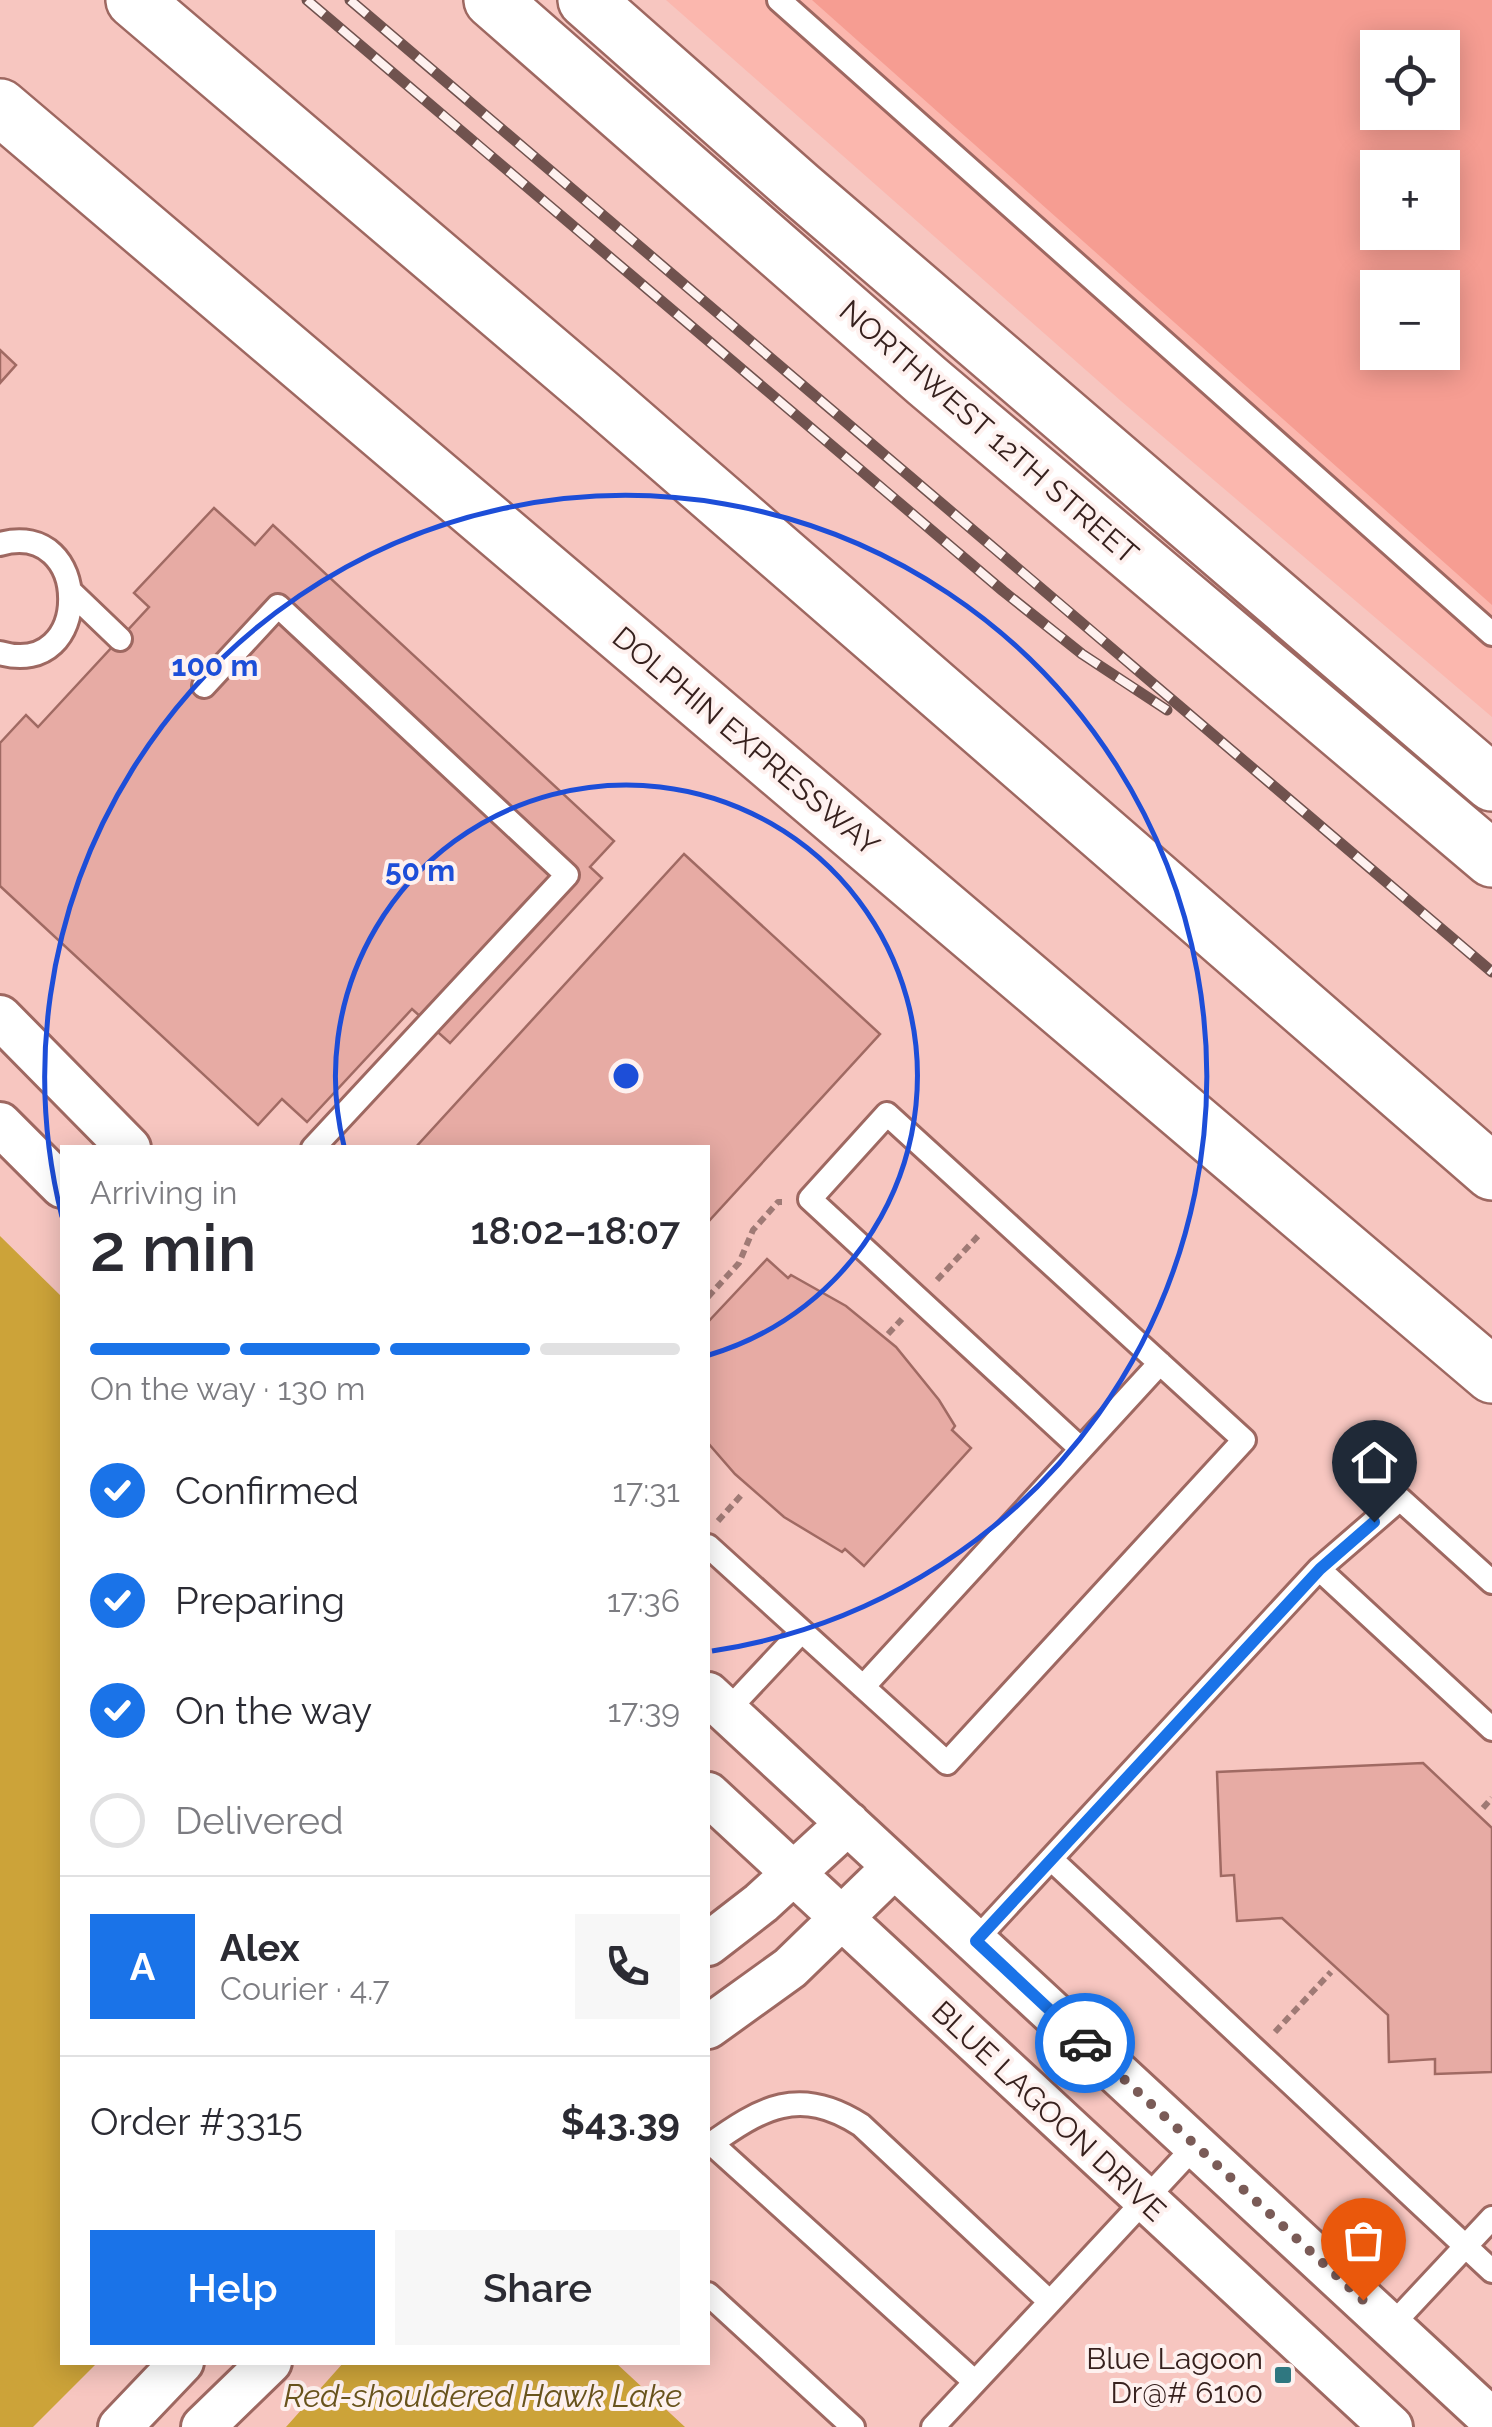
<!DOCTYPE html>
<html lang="en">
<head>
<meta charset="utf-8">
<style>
  :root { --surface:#fff; --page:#f7f7f7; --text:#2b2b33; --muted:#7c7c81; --line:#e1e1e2; --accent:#1a73e8 }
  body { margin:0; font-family:Raleway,sans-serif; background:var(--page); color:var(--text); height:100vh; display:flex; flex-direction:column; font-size:38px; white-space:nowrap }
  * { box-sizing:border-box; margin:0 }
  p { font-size:32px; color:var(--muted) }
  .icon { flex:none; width:55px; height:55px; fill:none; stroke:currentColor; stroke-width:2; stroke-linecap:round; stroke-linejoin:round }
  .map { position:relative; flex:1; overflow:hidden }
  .panel { position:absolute; left:60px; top:1145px; width:650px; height:1220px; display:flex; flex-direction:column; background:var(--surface); border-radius:0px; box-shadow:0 5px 25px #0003 }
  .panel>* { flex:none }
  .tools { position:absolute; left:1360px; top:30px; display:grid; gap:20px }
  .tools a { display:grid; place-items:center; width:100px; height:100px; border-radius:0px; background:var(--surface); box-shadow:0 5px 25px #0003; font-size:50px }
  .pin { position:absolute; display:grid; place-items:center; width:85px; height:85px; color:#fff; margin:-102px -42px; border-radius:50% 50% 50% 0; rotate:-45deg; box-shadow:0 0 10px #0007 }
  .pin .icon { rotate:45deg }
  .courier { position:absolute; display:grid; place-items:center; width:100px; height:100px; margin:-50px; border:8px solid #1a73e8; border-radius:50%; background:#fff; color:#222; box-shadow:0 2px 12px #0007 }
  .summary em { font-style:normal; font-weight:600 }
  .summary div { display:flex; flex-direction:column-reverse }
  .summary { display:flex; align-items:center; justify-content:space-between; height:170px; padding:0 30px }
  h1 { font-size:65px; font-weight:600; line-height:75px }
  .bar { display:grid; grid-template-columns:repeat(4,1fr); gap:15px 10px; align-content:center; height:120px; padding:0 30px }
  .bar i { height:12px; border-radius:8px; background:var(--line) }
  .bar .active { background:var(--accent) }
  .bar p { grid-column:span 4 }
  .line { display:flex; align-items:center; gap:25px; padding:0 30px; border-top:2px solid var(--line) }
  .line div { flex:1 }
  .round { display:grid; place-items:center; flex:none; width:105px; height:105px; border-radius:0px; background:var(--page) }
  ol { padding:0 30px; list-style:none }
  li { display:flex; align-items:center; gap:30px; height:110px }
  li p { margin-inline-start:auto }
  li .icon { padding:10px; border-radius:50%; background:var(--accent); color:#fff; stroke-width:4 }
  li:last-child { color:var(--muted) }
  li i { width:55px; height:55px; border:5px solid var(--line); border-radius:50% }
  .cta { display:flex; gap:20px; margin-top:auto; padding:20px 30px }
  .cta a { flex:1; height:115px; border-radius:0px; background:var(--accent); color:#fff; font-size:40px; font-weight:600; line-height:115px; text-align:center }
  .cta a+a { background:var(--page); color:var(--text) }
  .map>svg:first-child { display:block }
  .built { fill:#fbb7ae; fill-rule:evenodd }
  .green { fill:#f69d92; fill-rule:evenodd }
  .water { fill:#cca339 }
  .building { fill:#e7aba4; stroke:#a06a63; stroke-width:2.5 }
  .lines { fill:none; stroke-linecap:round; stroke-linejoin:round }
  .lane-casing { stroke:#9e6861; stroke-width:28 }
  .street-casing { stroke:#9e6861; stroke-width:48 }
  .secondary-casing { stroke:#9e6861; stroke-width:60 }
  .highway-casing { stroke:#9e6861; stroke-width:60 }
  .path { stroke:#9f7a75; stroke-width:6; stroke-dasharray:8 5; stroke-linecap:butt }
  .lane { stroke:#fff; stroke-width:22 }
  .street { stroke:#fff; stroke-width:42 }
  .secondary { stroke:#fff; stroke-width:55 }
  .highway { stroke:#fff; stroke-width:55 }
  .rail-casing { stroke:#70524e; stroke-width:11 }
  .rail { stroke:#fef1ef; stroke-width:8; stroke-dasharray:22; stroke-linecap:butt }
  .done { stroke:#7a5b57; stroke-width:10; stroke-dasharray:0 18 }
  .route { stroke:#1a73e8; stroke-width:12 }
  .ring { fill:none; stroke:#1d4ed8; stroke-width:5 }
  .poi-dot { fill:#2f7780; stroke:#fef1ef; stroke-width:4 }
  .labels { text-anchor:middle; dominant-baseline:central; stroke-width:8; stroke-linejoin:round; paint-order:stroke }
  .street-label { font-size:30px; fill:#37211e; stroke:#fef1ef }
  .poi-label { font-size:30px; fill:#37211e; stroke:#fef1ef; text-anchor:end }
  .water-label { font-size:32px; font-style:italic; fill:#69541d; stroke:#fef1ef }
  .centre { fill:#1d4ed8; stroke:#fef1ef; stroke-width:5 }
  .ring-label { font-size:30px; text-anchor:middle; font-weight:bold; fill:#1d4ed8; stroke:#fef1ef; stroke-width:8; stroke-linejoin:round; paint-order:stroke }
</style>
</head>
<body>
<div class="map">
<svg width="1492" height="2427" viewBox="0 0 1492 2427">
  <rect width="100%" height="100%" fill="#f7c6c0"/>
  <path class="built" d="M 666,0 L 1492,0 L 1492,717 L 1121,401 ZM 1378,48 L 1442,48 L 1442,112 L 1378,112 ZM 1378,168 L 1442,168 L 1442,232 L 1378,232 ZM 1378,288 L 1442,288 L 1442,352 L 1378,352 Z"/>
  <path class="green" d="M 812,0 L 1492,0 L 1492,605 ZM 1378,48 L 1442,48 L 1442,112 L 1378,112 ZM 1378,168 L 1442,168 L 1442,232 L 1378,232 ZM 1378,288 L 1442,288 L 1442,352 L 1378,352 Z"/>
  <path class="water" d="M 0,1236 L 62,1297 L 62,2362 L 97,2363 L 33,2427 L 0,2427 Z
    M 344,2362 L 616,2363 L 685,2427 L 286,2427 Z"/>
  <path class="building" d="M 0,350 L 16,365 L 0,383 Z
    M 214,508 L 255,545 L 273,525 L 614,841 L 590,867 L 602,878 L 450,1043 L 412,1009 L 307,1122 L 282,1099 L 258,1125 L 0,886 L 0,743 L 26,715 L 38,727 L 149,607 L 134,593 Z
    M 684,854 L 880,1034 L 708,1222 L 708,1148 L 415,1148 Z
    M 767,1259 L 788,1278 L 791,1275 L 846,1306 L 896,1347 L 939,1400 L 955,1426 L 952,1430 L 971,1448 L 864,1566 L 845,1549 L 842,1552 L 784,1517 L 735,1474 L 708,1443 L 708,1322 Z
    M 1423,1763 L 1492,1828 L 1492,2072 L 1435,2074 L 1435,2059 L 1389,2062 L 1388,2015 L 1282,1918 L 1237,1921 L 1234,1875 L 1221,1876 L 1217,1772 Z"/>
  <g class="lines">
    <defs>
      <path id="lane" d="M 779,0 L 1492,634
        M 0,544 C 93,518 94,680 0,653
        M 72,593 L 120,639
        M 204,686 L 278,606 L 567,875 L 313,1148
        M 708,1546 L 947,1763 L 1244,1440 L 887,1114 L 810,1199 L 1081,1449
        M 1319,1569 L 1492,1729
        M 863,1687 L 1160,1363
        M 726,1712 L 801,1632
        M 1051,1859 L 1492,2271
        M 975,1941 L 1319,1569 L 1400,1499 L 1492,1582
        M 711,2143 L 975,2382
        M 708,2146 C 761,2108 799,2085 861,2125 L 1050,2302 L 1195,2146
        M 708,2294 L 853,2427
        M 1391,2326 L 1492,2218
        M 933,2427 L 1050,2302"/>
      <path id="street" d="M 0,1017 L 129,1148
        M 0,1124 L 62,1186
        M 708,1694 L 1492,2420
        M 708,1794 L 1391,2427
        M 708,1944 L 761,1903 L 848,1823
        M 708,2027 L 790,1968 L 894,1867
        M 120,2427 L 182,2362
        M 203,2427 L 270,2362"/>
      <path id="secondary" d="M 492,0 L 927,381 L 1492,859
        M 586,0 L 799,188 L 1492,783"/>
      <path id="highway" d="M 134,0 L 598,395 L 1492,1172
        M 0,107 L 1492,1375"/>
    </defs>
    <use href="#lane" class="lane-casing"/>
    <use href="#street" class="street-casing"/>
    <use href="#secondary" class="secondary-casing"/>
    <use href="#highway" class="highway-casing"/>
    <path class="path" d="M 937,1280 L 980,1234
      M 708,1297 L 739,1263 L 753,1230 L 778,1202 L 782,1202
      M 888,1334 L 902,1319
      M 718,1521 L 744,1492
      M 1483,1808 L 1492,1798
      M 1275,2032 L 1331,1972"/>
    <use href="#lane" class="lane"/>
    <use href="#street" class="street"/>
    <use href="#secondary" class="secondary"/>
    <use href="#highway" class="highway"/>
    <defs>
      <path id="rail" d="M 307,0 L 1003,591 L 1082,654 L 1167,710
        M 350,0 L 1492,972"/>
    </defs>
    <use href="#rail" class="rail-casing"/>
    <use href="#rail" class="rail"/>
  </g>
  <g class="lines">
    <path class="done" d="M 1085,2043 L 1363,2300"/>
    <path class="route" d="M 1085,2043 L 976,1941 L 1320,1569 L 1374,1522"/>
  </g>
  <g class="ring">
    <path d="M344 1146A291 291 0 1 1 709 1355"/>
    <path d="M62 1217A581 581 0 1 1 712 1651"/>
  </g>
  <rect class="poi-dot" x="1273" y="2365" width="20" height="20" rx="5"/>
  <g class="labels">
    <g class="street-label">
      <text transform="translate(989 432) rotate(41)">NORTHWEST 12TH STREET</text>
      <text transform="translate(746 741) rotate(40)">DOLPHIN EXPRESSWAY</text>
      <text transform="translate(1049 2111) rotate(43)">BLUE LAGOON DRIVE</text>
    </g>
    <g class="poi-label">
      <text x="1263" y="2358">Blue Lagoon<tspan x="1263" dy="34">Dr@# 6100</tspan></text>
    </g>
    <g class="water-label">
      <text x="483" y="2395">Red-shouldered Hawk Lake</text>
    </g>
  </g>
  <circle cx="626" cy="1076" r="15" class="centre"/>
  <g class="ring-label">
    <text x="215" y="676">100 m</text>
    <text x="420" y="881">50 m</text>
  </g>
</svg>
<div class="tools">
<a><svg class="icon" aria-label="locate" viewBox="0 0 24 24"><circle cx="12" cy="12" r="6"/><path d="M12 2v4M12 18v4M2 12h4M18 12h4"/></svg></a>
<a>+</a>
<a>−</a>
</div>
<div class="pin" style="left:1363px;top:2300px;background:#ea580c"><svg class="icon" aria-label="bag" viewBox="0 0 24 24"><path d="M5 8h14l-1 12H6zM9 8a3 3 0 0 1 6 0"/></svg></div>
<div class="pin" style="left:1374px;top:1522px;background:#1f2937"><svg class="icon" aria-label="home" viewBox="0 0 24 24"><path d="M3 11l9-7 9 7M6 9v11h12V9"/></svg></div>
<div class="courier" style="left:1085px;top:2043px"><svg class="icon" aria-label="car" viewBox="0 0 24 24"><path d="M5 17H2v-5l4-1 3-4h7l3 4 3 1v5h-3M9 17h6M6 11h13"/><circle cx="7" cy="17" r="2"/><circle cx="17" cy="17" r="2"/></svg></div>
<section class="panel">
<div class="summary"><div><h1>2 min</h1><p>Arriving in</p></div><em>18:02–18:07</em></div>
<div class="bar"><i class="active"></i><i class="active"></i><i class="active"></i><i></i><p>On the way · 130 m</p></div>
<ol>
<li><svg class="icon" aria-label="check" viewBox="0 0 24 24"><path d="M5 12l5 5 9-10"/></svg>Confirmed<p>17:31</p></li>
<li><svg class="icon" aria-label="check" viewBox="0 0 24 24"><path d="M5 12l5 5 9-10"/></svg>Preparing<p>17:36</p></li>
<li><svg class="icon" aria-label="check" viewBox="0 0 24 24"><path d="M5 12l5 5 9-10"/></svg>On the way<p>17:39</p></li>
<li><i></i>Delivered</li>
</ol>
<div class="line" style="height:180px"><b class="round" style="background:var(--accent);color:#fff">A</b><div><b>Alex</b><p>Courier · 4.7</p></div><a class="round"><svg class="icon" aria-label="phone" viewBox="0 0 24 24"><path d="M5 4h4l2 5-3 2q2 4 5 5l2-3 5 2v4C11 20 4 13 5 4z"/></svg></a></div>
<div class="line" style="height:130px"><div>Order #3315</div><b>$43.39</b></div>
<div class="cta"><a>Help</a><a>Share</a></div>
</section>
</div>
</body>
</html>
